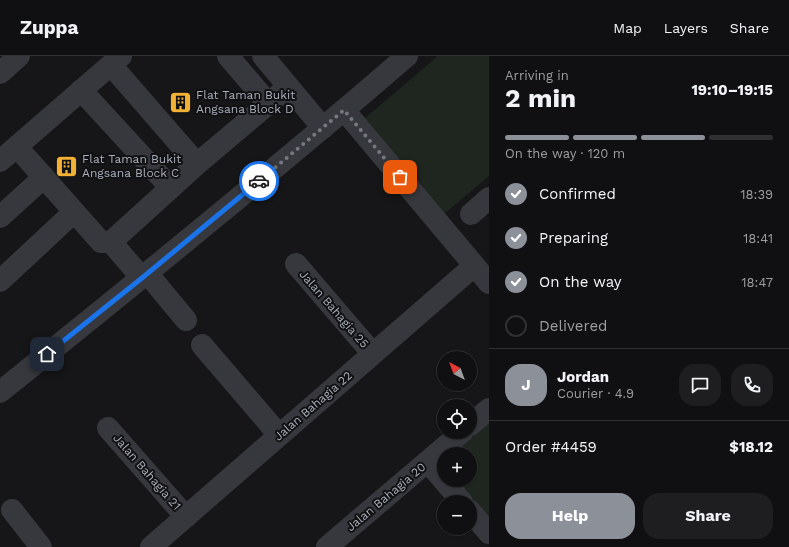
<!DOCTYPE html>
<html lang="en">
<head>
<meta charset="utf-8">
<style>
  :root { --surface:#101012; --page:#1e1e20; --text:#f1f3f6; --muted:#9c9d9f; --line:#303032; --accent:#8c9099 }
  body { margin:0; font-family:"Work Sans",sans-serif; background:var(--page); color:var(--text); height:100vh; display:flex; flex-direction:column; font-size:15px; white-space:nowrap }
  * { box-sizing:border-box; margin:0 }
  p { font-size:13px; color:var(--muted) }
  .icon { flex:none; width:22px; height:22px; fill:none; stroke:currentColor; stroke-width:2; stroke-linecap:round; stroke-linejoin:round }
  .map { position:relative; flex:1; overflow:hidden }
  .sheet { display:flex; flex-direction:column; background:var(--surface); width:300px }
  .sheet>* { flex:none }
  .needle { width:26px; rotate:319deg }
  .fabs { position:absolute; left:437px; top:295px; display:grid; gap:8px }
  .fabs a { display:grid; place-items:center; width:40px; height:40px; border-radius:50%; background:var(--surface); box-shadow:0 1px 3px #0004,0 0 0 1px var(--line); font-size:20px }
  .pin { position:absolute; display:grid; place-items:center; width:34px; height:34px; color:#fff; margin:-17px; border-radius:8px; box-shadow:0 2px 6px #0006 }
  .courier { position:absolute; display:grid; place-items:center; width:40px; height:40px; margin:-20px; border:3px solid #1a73e8; border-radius:50%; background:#fff; color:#222; box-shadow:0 1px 5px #0007 }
  .head em { font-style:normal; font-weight:700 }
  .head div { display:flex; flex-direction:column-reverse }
  .head { display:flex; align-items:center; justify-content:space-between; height:68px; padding:0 16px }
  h1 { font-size:26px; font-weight:700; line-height:30px }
  .bar { display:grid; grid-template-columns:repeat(4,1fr); gap:6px 4px; align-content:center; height:48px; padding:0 16px }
  .bar i { height:5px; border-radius:3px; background:var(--line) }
  .bar .current { background:var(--accent) }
  .bar p { grid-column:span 4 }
  .line { display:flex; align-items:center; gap:10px; padding:0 16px; border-top:1px solid var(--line) }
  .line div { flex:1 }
  .round { display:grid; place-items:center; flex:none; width:42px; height:42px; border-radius:16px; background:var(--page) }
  ol { padding:0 16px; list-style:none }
  li { display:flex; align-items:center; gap:12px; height:44px }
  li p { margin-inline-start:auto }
  li .icon { padding:4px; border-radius:50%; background:var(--accent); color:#fff; stroke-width:4 }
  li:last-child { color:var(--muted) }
  li i { width:22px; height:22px; border:2px solid var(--line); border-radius:50% }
  .button { display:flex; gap:8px; margin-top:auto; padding:8px 16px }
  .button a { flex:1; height:46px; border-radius:16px; background:var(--accent); color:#fff; font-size:16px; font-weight:700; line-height:46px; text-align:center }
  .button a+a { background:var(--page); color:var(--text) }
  header { display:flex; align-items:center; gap:24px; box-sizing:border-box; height:56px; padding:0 20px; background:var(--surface); border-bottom:1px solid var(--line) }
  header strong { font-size:19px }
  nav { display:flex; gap:22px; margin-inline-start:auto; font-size:14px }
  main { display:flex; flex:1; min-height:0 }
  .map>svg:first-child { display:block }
  .green { fill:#1e261f }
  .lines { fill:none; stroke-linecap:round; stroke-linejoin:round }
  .minor { stroke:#37383d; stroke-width:22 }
  .done { stroke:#757880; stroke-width:4; stroke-dasharray:0 7.2 }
  .route { stroke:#1a73e8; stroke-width:5 }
  .labels { text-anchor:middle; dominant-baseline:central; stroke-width:4; stroke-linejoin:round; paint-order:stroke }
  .poi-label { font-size:12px; fill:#a8adb8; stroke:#111113; text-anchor:start }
  .street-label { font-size:12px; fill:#a8adb8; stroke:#111113 }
</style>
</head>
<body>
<header>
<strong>Zuppa</strong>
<nav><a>Map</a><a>Layers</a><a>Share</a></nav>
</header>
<main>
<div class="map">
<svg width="489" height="491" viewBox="0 0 489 491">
  <rect width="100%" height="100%" fill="#161618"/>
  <path class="green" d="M 438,0 L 489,0 L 489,120 L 444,158 L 364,63 Z
    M 489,356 L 489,467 L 452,424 L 470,424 L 470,398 L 444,398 L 444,415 L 433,403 Z"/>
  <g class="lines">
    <path class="minor" d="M 228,0 L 268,47
      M 263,0 L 323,72
      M 111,9 L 197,108
      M 0,17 L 19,0
      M 81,34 L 171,132
      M 344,54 L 489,227
      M 17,91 L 101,186 L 111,186 L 197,108 L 288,31
      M 0,105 L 121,0
      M 471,158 L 489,142
      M 0,161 L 44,121
      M 111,186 L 142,222
      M 296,208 L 373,298
      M 147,217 L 186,264
      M 0,225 L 74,156
      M 202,289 L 279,379
      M 0,336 C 137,226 274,115 407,0
      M 470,369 L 489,353
      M 108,372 L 186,461
      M 428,406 L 462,446
      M 12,454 L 41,491
      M 470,455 L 489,477
      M 151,491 L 474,210
      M 327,491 L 462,376"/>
  </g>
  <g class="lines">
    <path class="done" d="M 259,125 L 344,54 L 400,121"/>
    <path class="route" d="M 47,298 L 142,222 L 259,125"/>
  </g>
  <defs>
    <symbol id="building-square" viewBox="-11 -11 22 22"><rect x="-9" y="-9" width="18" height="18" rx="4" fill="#f2b134" stroke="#111113"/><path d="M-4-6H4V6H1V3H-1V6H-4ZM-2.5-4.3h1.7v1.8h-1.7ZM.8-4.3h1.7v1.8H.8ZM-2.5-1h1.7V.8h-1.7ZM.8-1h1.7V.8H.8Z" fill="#111"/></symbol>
  </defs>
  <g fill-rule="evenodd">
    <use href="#building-square" x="168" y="34" width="25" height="25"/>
    <use href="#building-square" x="54" y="98" width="25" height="25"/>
  </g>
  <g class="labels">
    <g class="poi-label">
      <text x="196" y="39">Flat Taman Bukit<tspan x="196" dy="14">Angsana Block D</tspan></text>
      <text x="82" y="103">Flat Taman Bukit<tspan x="82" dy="14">Angsana Block C</tspan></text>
    </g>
    <g class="street-label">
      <text transform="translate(334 253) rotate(49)">Jalan Bahagia 25</text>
      <text transform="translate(313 350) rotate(-41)">Jalan Bahagia 22</text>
      <text transform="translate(147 416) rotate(49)">Jalan Bahagia 21</text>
      <text transform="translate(386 441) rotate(-40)">Jalan Bahagia 20</text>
    </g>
  </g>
</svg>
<div class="fabs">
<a><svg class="needle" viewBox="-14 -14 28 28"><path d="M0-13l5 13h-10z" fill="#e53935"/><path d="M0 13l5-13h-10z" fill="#9c9d9f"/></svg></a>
<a><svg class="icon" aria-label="locate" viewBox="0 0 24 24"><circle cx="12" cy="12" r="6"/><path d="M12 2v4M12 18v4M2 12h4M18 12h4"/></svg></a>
<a>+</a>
<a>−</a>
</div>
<div class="pin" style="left:400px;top:121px;background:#ea580c"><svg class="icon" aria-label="bag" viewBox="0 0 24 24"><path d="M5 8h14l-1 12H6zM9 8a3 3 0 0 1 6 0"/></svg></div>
<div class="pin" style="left:47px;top:298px;background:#1f2937"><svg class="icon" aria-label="home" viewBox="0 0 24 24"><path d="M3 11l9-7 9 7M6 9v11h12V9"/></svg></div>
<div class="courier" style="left:259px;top:125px"><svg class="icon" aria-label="car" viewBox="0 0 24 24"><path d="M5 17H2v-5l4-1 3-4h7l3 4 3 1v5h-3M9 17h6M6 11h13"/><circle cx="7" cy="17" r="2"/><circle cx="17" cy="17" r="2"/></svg></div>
</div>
<section class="sheet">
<div class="head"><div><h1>2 min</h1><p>Arriving in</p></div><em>19:10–19:15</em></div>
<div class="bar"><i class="current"></i><i class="current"></i><i class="current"></i><i></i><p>On the way · 120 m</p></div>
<ol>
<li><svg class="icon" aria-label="check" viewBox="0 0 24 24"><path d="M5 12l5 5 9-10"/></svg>Confirmed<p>18:39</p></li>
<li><svg class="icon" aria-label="check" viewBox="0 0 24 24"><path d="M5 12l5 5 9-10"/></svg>Preparing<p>18:41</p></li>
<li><svg class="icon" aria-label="check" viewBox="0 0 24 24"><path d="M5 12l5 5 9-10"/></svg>On the way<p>18:47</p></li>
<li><i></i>Delivered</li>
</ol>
<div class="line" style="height:72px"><b class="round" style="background:var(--accent);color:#fff">J</b><div><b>Jordan</b><p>Courier · 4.9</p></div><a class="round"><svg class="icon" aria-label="chat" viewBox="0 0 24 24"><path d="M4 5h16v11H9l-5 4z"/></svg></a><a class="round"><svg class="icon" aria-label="phone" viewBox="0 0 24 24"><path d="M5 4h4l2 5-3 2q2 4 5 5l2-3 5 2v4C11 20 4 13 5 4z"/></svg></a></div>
<div class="line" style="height:52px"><div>Order #4459</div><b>$18.12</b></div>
<div class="button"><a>Help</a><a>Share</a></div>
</section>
</main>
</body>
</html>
